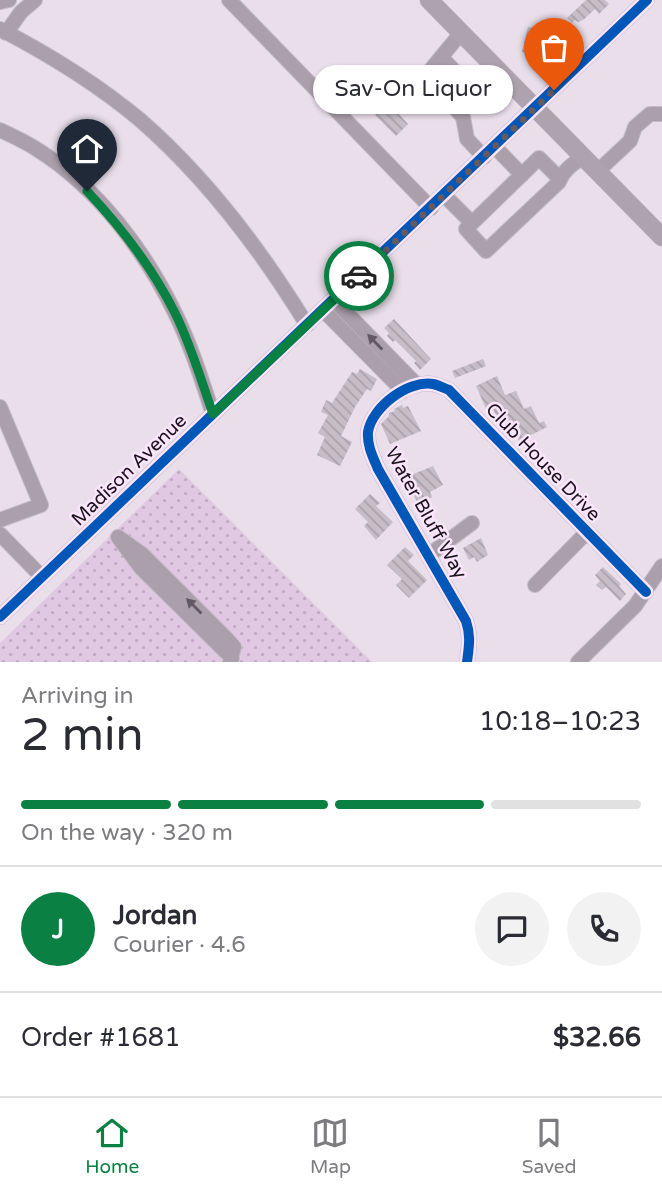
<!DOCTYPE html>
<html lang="en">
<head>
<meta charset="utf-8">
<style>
  :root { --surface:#fff; --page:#f2f2f3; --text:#2b2b33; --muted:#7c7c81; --line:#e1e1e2; --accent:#0b8043 }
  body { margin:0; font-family:"Varela Round",sans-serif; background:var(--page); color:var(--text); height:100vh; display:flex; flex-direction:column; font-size:26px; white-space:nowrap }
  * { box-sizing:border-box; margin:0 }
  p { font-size:23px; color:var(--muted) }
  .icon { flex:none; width:38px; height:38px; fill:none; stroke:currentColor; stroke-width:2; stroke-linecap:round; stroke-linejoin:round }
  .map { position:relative; height:662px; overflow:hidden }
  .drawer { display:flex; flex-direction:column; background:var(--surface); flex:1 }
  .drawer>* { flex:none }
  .pin { position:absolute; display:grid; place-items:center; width:60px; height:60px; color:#fff; margin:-72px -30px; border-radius:50% 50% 50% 0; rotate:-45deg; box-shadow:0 0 7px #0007 }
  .pin .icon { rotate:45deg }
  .courier { position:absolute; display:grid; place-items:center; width:70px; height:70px; margin:-35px; border:5px solid #0b8043; border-radius:50%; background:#fff; color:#222; box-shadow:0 2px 9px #0007 }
  .bubble { position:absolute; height:49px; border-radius:24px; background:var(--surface); box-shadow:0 2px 5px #0004; font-size:23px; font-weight:600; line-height:49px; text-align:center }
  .headline em { font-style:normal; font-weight:600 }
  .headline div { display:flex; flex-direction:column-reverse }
  .headline { display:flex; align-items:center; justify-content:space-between; height:119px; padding:0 21px }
  h1 { font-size:46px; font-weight:600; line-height:52px }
  .bar { display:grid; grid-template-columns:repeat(4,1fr); gap:10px 7px; align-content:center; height:84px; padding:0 21px }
  .bar i { height:9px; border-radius:5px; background:var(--line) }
  .bar .active { background:var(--accent) }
  .bar p { grid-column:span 4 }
  .line { display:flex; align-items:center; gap:18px; padding:0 21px; border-top:2px solid var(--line) }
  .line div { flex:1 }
  .round { display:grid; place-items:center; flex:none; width:74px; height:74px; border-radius:37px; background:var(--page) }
  .menu { display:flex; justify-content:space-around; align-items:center; height:98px; border-top:2px solid var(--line); background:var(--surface); font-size:19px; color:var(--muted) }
  .menu a { display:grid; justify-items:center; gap:4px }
  .menu .active { color:var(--accent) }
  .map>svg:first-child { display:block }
  .grass { fill:url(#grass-dots) }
  .building { fill:url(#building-back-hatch) }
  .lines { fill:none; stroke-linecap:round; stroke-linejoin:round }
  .minor-casing { stroke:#c3bac4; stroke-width:16 }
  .major-casing { stroke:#c3bac4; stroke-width:19 }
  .minor { stroke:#aa9fab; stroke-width:14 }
  .major { stroke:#aea2ae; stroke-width:18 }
  .cycleway-casing { stroke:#fbe5fd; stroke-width:15 }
  .cycleway { stroke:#0057b8; stroke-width:10 }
  .oneway { fill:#625963 }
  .done { stroke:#635a63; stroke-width:7; stroke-dasharray:0 12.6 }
  .route { stroke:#0b8043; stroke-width:9 }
  .labels { text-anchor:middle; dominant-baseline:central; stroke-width:5; stroke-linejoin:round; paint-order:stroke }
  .street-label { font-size:19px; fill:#1b131b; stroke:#fbe5fd }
</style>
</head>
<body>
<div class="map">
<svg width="662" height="662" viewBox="0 0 662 662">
  <defs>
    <pattern id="grass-dots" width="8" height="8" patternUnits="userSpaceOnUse" patternTransform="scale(1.75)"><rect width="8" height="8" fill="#e0c7e2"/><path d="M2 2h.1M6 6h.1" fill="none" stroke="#c0aac1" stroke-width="1.8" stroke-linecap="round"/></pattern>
    <pattern id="building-back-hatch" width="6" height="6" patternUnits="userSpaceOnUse" patternTransform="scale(1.75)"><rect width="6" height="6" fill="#c6bdc7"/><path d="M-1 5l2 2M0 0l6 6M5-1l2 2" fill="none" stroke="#aaa2aa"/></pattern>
  </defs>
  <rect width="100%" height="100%" fill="#e9deea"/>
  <path class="grass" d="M 179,469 L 372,662 L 0,662 L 0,643 Z"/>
  <path class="building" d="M 586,0 L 605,0 L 609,4 L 599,14 L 595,9 L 583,20 L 578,22 L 575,20 L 572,23 L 567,18 Z
    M 528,27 L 551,33 L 545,56 L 542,58 L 522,52 Z
    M 361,72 L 373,84 L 360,98 L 348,85 Z
    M 384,106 L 393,114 L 396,111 L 408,124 L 396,136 L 375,115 Z
    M 394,319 L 431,359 L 420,370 L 414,363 L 416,361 L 395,340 L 393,342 L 387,336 L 389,333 L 384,328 Z
    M 483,359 L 486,366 L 455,378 L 452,371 Z
    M 360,369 L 377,379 L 371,391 L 367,389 L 355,407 L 341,436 L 352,442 L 340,466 L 317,455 L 325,437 L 318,433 L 328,415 L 321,412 L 326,400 L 332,403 L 352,372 L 357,374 Z
    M 497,376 L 505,395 L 516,391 L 524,409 L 531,406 L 539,423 L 544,421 L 547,427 L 519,441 L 511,423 L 502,427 L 493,409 L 487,411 L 476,386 Z
    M 402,405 L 403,408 L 408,406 L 421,431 L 390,444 L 381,424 L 389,416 L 389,413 L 395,411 L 394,409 Z
    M 433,466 L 443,485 L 430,492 L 432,497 L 419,505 L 404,478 Z
    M 370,494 L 380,503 L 376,506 L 393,522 L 376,540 L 364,526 L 368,522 L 355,509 Z
    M 481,538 L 488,555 L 477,562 L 474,557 L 469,560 L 463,548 Z
    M 405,547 L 414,555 L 408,561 L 427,580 L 409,598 L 396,585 L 402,579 L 387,565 Z
    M 603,567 L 621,584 L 619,586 L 626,594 L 620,601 L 606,587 L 602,590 L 596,585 L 600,581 L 595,575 Z"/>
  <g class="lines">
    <defs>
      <path id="minor" d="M 229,0 L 431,208
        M 0,2 L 9,0
        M 0,29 C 48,54 97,84 139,119 C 206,177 261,250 307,325
        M 6,33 L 21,12 L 35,0
        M 461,33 L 428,73 L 428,79 L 463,117 L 467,139 L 484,157
        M 441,57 L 474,91 L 481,91 L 499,72
        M 0,130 C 13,136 26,142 38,150 C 98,188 145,251 175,313 C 191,345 202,381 213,414
        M 495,147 L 522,175
        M 598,171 L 630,141 L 635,127 L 650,114 L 662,114
        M 560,179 L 539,158 L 466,229 L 486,251 L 559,182 C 563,170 573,164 583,157
        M 444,195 L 472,223
        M 334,300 L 417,385
        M 323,310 L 403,391
        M 0,407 L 41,505 L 0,520
        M 0,534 L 42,577
        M 429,555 L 472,523
        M 535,585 L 587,532
        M 0,617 L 647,0
        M 230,662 L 234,647 L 226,638 L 142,554 L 118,537 L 141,568 L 232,658
        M 467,662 C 469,646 471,636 466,621 L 378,469 C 373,457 367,446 368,432 C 372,407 408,380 433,384 C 438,385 444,388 449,390 L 646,592
        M 578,662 L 635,606 L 662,566"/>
      <path id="major" d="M 429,0 L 662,237"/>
    </defs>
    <use href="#minor" class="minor-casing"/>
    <use href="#major" class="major-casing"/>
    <use href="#minor" class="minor"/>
    <use href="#major" class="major"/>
    <defs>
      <path id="cycleway" d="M 0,617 L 647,0
        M 467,662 C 469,646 471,636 466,621 L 378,469 C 373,457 367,446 368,432 C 372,407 408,380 433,384 C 438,385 444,388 449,390 L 646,592"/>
    </defs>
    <use href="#cycleway" class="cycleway-casing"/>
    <use href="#cycleway" class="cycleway"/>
  </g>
  <defs><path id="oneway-solid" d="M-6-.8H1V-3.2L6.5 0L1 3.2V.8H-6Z" transform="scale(1.75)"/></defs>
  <g class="oneway">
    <use href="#oneway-solid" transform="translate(375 342) rotate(-134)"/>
    <use href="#oneway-solid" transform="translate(194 606) rotate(-135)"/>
  </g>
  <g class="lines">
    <path class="done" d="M 359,276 L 554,90"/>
    <path class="route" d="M 87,191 C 122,228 152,267 175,313 C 191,345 201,380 213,414 L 359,276"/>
  </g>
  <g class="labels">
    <g class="street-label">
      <text transform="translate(543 462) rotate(46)">Club House Drive</text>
      <text transform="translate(129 470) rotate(-44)">Madison Avenue</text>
      <text transform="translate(426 513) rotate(61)">Water Bluff Way</text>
    </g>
  </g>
</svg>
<div class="pin" style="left:554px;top:90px;background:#ea580c"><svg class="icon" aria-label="bag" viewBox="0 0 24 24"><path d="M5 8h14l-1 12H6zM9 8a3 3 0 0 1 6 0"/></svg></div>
<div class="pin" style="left:87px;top:191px;background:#1f2937"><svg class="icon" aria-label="home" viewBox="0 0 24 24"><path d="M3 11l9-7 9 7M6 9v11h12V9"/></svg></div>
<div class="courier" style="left:359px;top:276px"><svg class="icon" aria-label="car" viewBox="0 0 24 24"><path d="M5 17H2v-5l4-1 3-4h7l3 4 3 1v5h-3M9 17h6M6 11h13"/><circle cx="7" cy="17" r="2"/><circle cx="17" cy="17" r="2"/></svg></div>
<div class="bubble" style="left:313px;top:65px;width:200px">Sav-On Liquor</div>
</div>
<section class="drawer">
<div class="headline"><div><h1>2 min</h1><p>Arriving in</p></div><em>10:18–10:23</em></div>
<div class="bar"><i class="active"></i><i class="active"></i><i class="active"></i><i></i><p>On the way · 320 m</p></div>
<div class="line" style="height:126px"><b class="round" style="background:var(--accent);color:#fff">J</b><div><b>Jordan</b><p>Courier · 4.6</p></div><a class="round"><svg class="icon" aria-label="chat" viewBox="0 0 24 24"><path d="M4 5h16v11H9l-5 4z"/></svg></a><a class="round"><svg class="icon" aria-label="phone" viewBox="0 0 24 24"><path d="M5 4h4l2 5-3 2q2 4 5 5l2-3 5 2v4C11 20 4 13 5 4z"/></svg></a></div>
<div class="line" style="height:91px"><div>Order #1681</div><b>$32.66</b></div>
</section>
<nav class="menu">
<a class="active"><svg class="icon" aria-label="home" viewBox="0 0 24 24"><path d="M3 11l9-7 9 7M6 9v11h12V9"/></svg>Home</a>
<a><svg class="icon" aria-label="map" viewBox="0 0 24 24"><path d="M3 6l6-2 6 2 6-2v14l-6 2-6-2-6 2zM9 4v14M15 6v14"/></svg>Map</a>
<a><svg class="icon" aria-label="saved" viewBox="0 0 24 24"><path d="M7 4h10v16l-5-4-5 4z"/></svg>Saved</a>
</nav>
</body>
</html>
